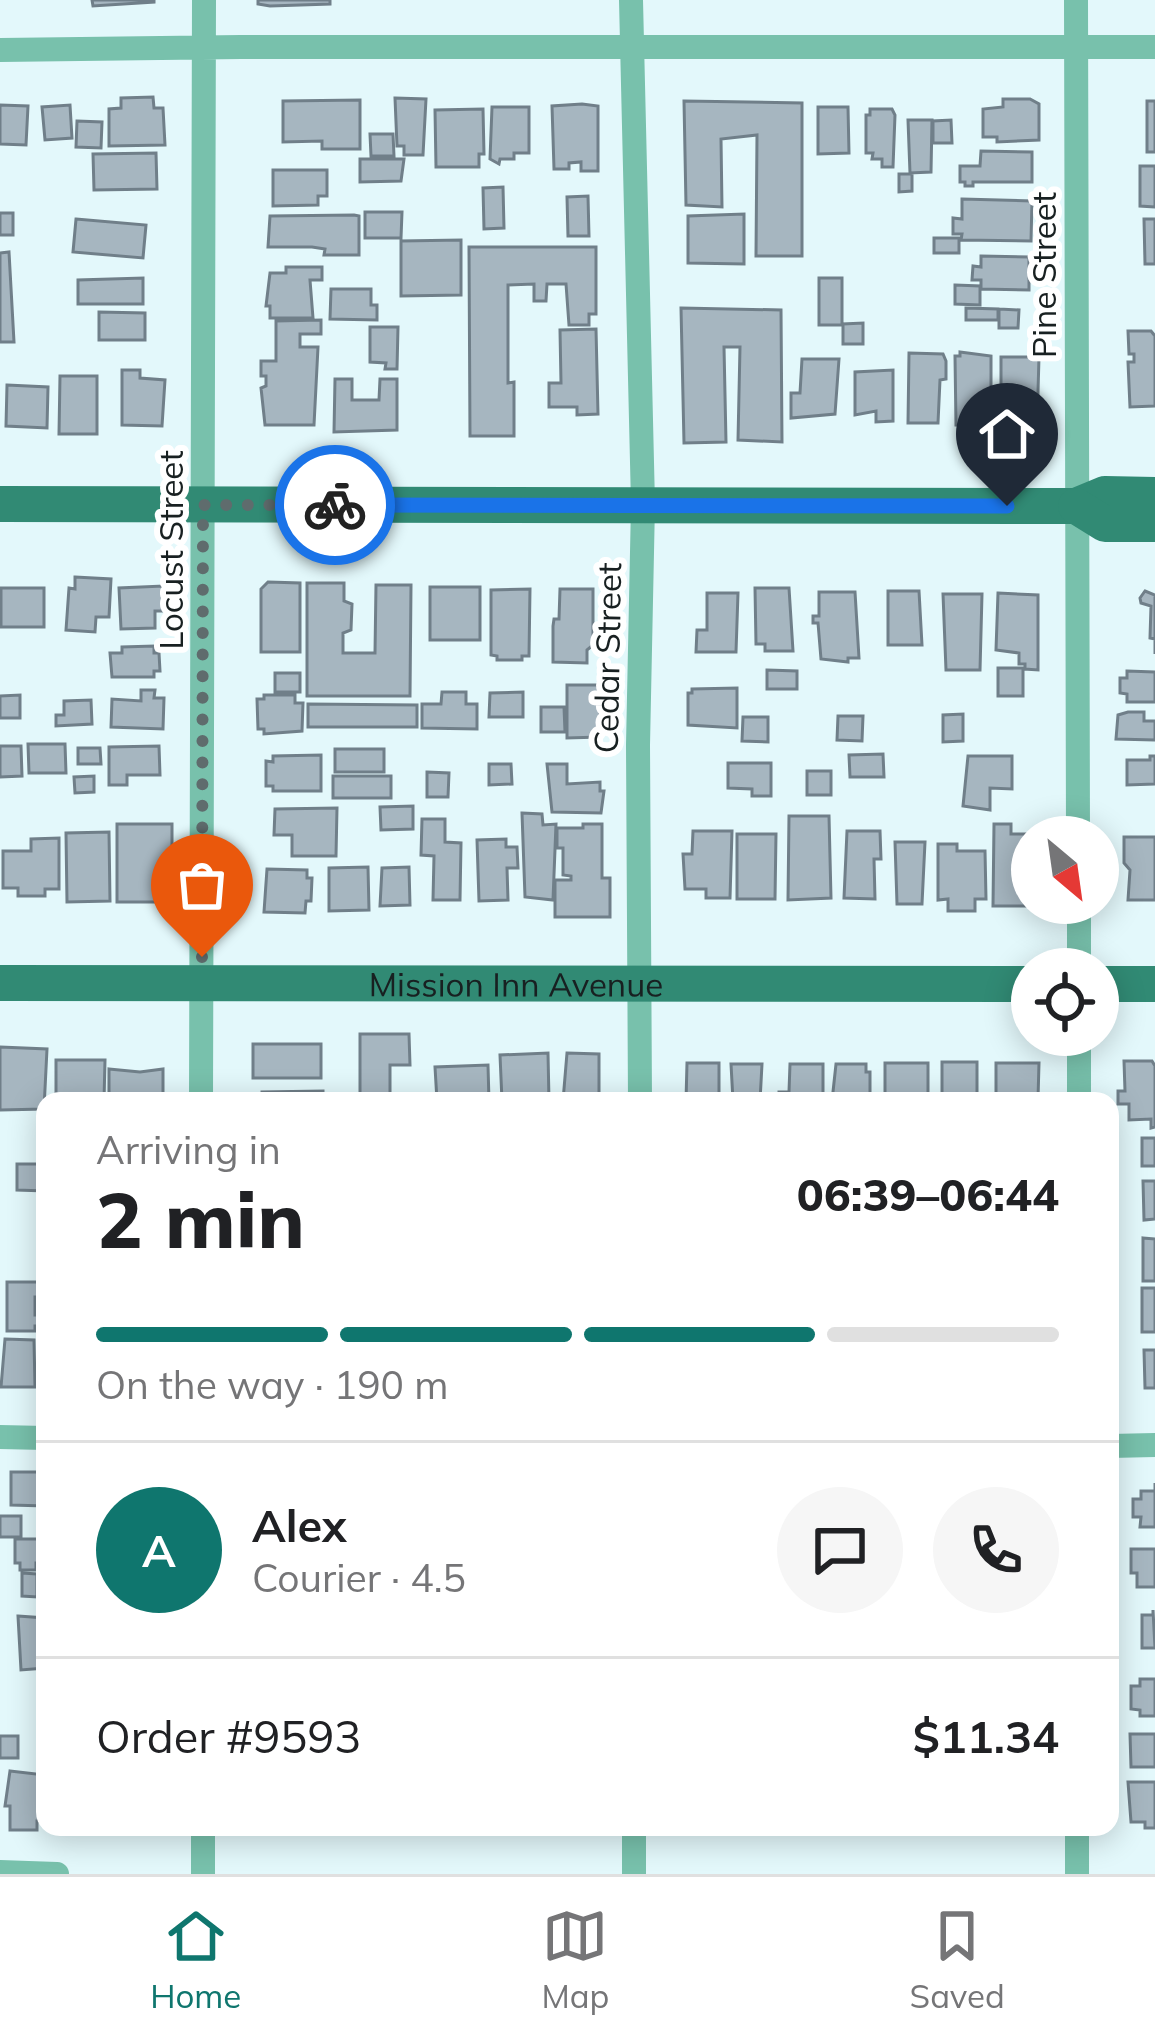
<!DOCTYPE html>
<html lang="en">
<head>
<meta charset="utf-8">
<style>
  :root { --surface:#fff; --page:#f6f6f6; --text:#202124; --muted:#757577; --line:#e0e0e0; --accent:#0f766e }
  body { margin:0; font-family:Mulish,sans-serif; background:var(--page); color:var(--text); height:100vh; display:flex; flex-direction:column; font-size:45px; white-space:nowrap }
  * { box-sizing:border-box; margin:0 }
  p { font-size:39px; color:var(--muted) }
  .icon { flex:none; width:66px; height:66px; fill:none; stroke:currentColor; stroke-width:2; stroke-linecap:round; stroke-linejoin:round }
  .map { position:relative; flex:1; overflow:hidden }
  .sheet { position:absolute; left:36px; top:1092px; width:1083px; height:744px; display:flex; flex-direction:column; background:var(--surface); border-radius:24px; box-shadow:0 6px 30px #0003 }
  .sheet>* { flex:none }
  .needle { width:78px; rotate:151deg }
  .tools { position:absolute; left:1011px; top:816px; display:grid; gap:24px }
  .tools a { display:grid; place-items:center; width:108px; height:108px; border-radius:50%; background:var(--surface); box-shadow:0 6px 30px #0003; font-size:60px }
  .pin { position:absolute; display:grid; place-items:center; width:102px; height:102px; color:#fff; margin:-123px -51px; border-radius:50% 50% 50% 0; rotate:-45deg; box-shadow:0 0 12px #0007 }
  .pin .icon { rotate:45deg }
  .courier { position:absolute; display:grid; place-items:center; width:120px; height:120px; margin:-60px; border:9px solid #1a73e8; border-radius:50%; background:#fff; color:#222; box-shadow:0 3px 15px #0007 }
  .overview em { font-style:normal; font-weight:800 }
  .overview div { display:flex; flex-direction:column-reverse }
  .overview { display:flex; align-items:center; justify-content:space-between; height:204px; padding:0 60px }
  h1 { font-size:78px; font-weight:800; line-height:90px }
  .bar { display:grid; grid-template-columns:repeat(4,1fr); gap:18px 12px; align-content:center; height:144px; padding:0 60px }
  .bar i { height:15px; border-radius:9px; background:var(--line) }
  .bar .on { background:var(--accent) }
  .bar p { grid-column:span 4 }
  .line { display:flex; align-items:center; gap:30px; padding:0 60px; border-top:3px solid var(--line) }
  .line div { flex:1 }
  .round { display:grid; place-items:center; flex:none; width:126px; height:126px; border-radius:63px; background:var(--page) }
  .tab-bar { display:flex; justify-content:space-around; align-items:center; height:168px; border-top:3px solid var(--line); background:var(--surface); font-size:33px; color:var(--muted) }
  .tab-bar a { display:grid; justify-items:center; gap:6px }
  .tab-bar .on { color:var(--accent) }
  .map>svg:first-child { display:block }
  .building { fill:#a6b6c0; stroke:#707f89; stroke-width:3 }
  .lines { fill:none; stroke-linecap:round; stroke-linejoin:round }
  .minor { stroke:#78c1ac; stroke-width:24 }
  .primary { stroke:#318a74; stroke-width:36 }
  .done { stroke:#5f6c6d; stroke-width:12; stroke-dasharray:0 21.6 }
  .route { stroke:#1a73e8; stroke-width:15 }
  .labels { text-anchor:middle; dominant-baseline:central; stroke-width:12; stroke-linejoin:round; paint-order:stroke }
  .street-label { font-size:33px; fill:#182021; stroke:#fff }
</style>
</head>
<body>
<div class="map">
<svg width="1155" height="1874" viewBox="0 0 1155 1874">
  <rect width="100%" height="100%" fill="#e3f8fb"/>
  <path class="building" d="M 92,0 L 154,0 L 154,2 L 93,6 Z
    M 258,0 L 330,0 L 330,4 L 270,6 L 258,4 Z
    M 153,97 L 154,108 L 163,108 L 165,145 L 109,146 L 109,109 L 121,108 L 121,98 Z
    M 395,98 L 426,99 L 423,155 L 404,155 L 404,146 L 397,146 Z
    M 1003,99 L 1030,99 L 1039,104 L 1039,140 L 997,142 L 997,137 L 983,137 L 983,109 L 1003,107 Z
    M 360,100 L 360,149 L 322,149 L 322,141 L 283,142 L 283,101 Z
    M 684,101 L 802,103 L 802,256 L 756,256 L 757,135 L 721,139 L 722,207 L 686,205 Z
    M 1147,101 L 1155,101 L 1155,152 L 1147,152 Z
    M 582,104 L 598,106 L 598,171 L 581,171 L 581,162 L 569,163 L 569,169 L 554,169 L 552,106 Z
    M 0,105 L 28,106 L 26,145 L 0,144 Z
    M 70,105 L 72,138 L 45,140 L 42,107 Z
    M 492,107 L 529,107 L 529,153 L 514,153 L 514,159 L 500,159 L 499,164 L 490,159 Z
    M 818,107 L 848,107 L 849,153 L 818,154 Z
    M 483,109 L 484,154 L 479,154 L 479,167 L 436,167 L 435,110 Z
    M 870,109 L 892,109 L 895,115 L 893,167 L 882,167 L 882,159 L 872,159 L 873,153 L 866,153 L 866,115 L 870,115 Z
    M 908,120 L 932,120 L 931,172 L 910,173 Z
    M 951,120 L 952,143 L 933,143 L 933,121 Z
    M 77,121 L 102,122 L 101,148 L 76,147 Z
    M 370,134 L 393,134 L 394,156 L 371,156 Z
    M 981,151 L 1032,152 L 1032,182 L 973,182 L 973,186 L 965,186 L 965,182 L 960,182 L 960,166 L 980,166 Z
    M 156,153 L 157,189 L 94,190 L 93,154 Z
    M 360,159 L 404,159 L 401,181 L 360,182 Z
    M 1140,166 L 1155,166 L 1155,207 L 1140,206 Z
    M 273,170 L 327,170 L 327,196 L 318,196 L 318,205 L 273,206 Z
    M 899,174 L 912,174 L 912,191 L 899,192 Z
    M 503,187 L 504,228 L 484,229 L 483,188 Z
    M 588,196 L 589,236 L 568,236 L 567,197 Z
    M 962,199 L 1032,201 L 1031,241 L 961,240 L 962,234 L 953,234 L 953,218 L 962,219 Z
    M 365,212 L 402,212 L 401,238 L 365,238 Z
    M 0,213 L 13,213 L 13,235 L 0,235 Z
    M 744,214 L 744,264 L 688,263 L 688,216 Z
    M 354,215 L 359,216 L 359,255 L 324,255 L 325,249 L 312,247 L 268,247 L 270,216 Z
    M 76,219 L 146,225 L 143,258 L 73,252 Z
    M 1144,219 L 1155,219 L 1155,264 L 1145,264 Z
    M 934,238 L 959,238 L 959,253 L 934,253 Z
    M 461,240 L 461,295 L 401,296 L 401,241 Z
    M 469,247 L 596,247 L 596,314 L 589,314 L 589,325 L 569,325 L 566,284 L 547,284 L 546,301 L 534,301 L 534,284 L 508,285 L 508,383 L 514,382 L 514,436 L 470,436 Z
    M 9,252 L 14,342 L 0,342 L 0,253 Z
    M 981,256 L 1029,257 L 1029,290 L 981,289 L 981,280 L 972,280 L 973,266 L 981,267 Z
    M 286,267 L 322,267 L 322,280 L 310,280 L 313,318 L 270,318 L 270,306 L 266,306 L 270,273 L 286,273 Z
    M 143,278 L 143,304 L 78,304 L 78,280 Z
    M 819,278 L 842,278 L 842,325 L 819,325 Z
    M 955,285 L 980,286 L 980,305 L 955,304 Z
    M 331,289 L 371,289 L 371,305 L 377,305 L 377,320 L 330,319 Z
    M 681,308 L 781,310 L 782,442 L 738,440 L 740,347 L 724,347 L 726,442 L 684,443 Z
    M 966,308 L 998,309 L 998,320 L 966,320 Z
    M 999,309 L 1019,310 L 1018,328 L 999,328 Z
    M 99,312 L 145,313 L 145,340 L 99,340 Z
    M 321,320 L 321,334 L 300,334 L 300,347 L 318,347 L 314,425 L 265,425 L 261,388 L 266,386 L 266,376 L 261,376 L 261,361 L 276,361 L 276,321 Z
    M 863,323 L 863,344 L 843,344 L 843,324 Z
    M 370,327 L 398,327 L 397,369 L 385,369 L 386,363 L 370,362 Z
    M 596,329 L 598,414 L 577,415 L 577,407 L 549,407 L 549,383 L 561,383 L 560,330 Z
    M 1128,331 L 1151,331 L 1155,336 L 1155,406 L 1130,407 L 1128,362 L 1134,362 L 1134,354 L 1129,354 Z
    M 960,352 L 991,356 L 991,426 L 956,425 L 955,356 L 960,356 Z
    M 909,353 L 943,354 L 946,361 L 946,379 L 940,380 L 938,423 L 908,423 Z
    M 1001,357 L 1039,357 L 1037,426 L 1001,426 Z
    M 802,359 L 839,359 L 835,414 L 791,418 L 791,393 L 800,393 Z
    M 122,370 L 140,370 L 140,378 L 165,380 L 162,426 L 122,425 Z
    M 893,370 L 893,421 L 876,422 L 876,411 L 855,415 L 855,372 Z
    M 60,376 L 97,376 L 97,434 L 59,434 Z
    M 335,379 L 352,379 L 352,400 L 379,400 L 380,379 L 397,379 L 397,430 L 334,432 Z
    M 7,385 L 48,387 L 47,428 L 6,426 Z
    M 75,577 L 111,579 L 109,617 L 96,617 L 95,632 L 66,630 L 69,588 L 75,589 Z
    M 268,582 L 300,583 L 300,652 L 261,652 L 261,589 Z
    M 307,583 L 344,583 L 344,601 L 352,604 L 351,630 L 343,633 L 343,653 L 375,653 L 376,585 L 411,585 L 410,696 L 307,696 Z
    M 163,586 L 164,611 L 155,611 L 155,628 L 121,629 L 119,588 Z
    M 430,587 L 480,587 L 480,640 L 430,640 Z
    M 1,588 L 44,588 L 44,627 L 1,627 Z
    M 755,588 L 789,588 L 793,651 L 765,651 L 765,644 L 756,644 Z
    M 530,589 L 529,656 L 522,656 L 522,660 L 497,660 L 497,656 L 491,655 L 491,590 Z
    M 560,589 L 593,589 L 593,645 L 587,650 L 587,663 L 553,662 L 553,626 L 554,619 L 559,619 Z
    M 888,591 L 919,591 L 922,645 L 888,645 Z
    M 1145,591 L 1155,595 L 1155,654 L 1155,639 L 1150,638 L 1151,606 L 1141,603 L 1140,598 Z
    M 819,592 L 855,592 L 859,658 L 848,658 L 848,662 L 821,659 L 818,623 L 813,623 L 813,616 L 819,616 Z
    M 707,593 L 738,593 L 736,652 L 696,652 L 697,630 L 707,630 Z
    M 998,593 L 1038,595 L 1038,670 L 1025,669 L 1025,664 L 1019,664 L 1019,653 L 996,650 Z
    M 943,594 L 982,594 L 980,670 L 946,670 Z
    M 154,646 L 154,653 L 159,653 L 160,671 L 154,671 L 154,677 L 112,677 L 110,653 L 122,653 L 122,647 Z
    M 998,668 L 1023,668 L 1023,696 L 998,696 Z
    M 767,670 L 797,671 L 797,689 L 767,689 Z
    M 1127,671 L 1155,672 L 1155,702 L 1127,702 L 1127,694 L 1120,693 L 1120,678 L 1127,678 Z
    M 275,673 L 300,673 L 300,692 L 275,692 Z
    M 567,685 L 600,685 L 600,737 L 567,738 Z
    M 737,688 L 737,728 L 688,725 L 688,693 L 692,693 L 692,689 Z
    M 141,690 L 155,690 L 154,698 L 164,698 L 163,729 L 111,727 L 112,699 L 141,701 Z
    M 442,692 L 466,692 L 466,704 L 477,704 L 477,729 L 422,728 L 422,704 L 441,704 Z
    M 523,692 L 523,717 L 489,717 L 490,693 Z
    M 20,695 L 20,718 L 0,718 L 0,696 Z
    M 264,695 L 295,695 L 295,703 L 303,703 L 302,731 L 264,734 L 264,729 L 258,729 L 257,699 L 264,699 Z
    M 91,700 L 92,724 L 56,726 L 56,715 L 64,715 L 64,701 Z
    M 308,704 L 417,705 L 417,727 L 308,727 Z
    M 541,707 L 564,707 L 565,732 L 541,732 Z
    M 1128,712 L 1144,712 L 1144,721 L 1155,721 L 1155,740 L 1116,739 L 1118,715 Z
    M 963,714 L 963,741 L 943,742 L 943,715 Z
    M 838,716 L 863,716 L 862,741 L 837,740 Z
    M 743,717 L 768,717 L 768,742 L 742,741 Z
    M 28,744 L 65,744 L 66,773 L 29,773 Z
    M 0,746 L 21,746 L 22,776 L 0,777 Z
    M 159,746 L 160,775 L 127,775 L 127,785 L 109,785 L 109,747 Z
    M 78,748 L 100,748 L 101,764 L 78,764 Z
    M 335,749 L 384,749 L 384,772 L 335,772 Z
    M 883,754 L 884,777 L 850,777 L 849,755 Z
    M 321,755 L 321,791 L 273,791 L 273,786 L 266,786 L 266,761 L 273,762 L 273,756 Z
    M 968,756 L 1012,756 L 1012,789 L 990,788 L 990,810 L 963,806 Z
    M 1150,756 L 1155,756 L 1155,784 L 1127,785 L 1127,760 L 1150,760 Z
    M 728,763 L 771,763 L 771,796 L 752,796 L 752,789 L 728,788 Z
    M 489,764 L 511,764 L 512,784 L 489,785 Z
    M 547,764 L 567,764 L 567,784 L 600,782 L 600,791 L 604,791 L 601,813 L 552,812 Z
    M 807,771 L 831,771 L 831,795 L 807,795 Z
    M 427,772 L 449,773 L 448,797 L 427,797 Z
    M 94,776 L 94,792 L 75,793 L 74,777 Z
    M 333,776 L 391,776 L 391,798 L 333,798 Z
    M 413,806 L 413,829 L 381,830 L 380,807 Z
    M 337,808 L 336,856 L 292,856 L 292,835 L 274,835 L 275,809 Z
    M 522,813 L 542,814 L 543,825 L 556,824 L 553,900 L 525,897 Z
    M 789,816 L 829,816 L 831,898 L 788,900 Z
    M 422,819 L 445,819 L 445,842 L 461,843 L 460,900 L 433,900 L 434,856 L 421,855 Z
    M 117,824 L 172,824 L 172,902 L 117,902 Z
    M 583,824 L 602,824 L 602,878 L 610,878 L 610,917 L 555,917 L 555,880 L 571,880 L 571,876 L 563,875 L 563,848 L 557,848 L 557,828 L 583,828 Z
    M 994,824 L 1011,824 L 1011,834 L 1026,834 L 1027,906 L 993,906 Z
    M 693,831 L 732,831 L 730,898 L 706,898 L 706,889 L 685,889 L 683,854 L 692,854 Z
    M 847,831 L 880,831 L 881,859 L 874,859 L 875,899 L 844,898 Z
    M 109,832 L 110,901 L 67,902 L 66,833 Z
    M 737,834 L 776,834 L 775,899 L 737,899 Z
    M 1124,837 L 1155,837 L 1155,900 L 1128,900 L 1130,870 L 1124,863 Z
    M 59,838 L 59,889 L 45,889 L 45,896 L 18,896 L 18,888 L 3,888 L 3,851 L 31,851 L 31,839 Z
    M 506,839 L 506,847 L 517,847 L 518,868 L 507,868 L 508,900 L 479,901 L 477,840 Z
    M 895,842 L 925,842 L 922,904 L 897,904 Z
    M 938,844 L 957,844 L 957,851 L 985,851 L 986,899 L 975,899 L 975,911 L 948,911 L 948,899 L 938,900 Z
    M 368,867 L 369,910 L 329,911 L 329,868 Z
    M 409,867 L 410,905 L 380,906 L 382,868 Z
    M 267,869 L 307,870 L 307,878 L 312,878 L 311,901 L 306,901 L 305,913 L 264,912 Z
    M 360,1034 L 409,1034 L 410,1065 L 390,1065 L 390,1101 L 360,1101 Z
    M 253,1044 L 321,1044 L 321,1078 L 253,1078 Z
    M 0,1047 L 47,1049 L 44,1109 L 0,1110 Z
    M 548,1053 L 549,1101 L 502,1101 L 500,1055 Z
    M 567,1053 L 599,1054 L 599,1101 L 563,1101 Z
    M 56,1060 L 105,1060 L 104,1101 L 56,1101 Z
    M 1124,1061 L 1152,1061 L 1155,1066 L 1155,1127 L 1151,1128 L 1151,1119 L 1129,1120 L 1129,1104 L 1118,1104 L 1118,1091 L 1125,1091 Z
    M 942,1062 L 977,1062 L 977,1101 L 942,1101 Z
    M 687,1063 L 719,1063 L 719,1101 L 686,1101 Z
    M 885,1063 L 928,1063 L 928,1101 L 885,1101 Z
    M 996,1063 L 1039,1063 L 1038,1099 L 996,1098 Z
    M 731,1064 L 762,1064 L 760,1101 L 733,1101 Z
    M 790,1064 L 823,1064 L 823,1101 L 779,1101 L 779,1092 L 789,1092 Z
    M 836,1064 L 866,1064 L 866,1072 L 870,1072 L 870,1101 L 832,1101 Z
    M 488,1065 L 489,1101 L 437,1101 L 435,1067 Z
    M 109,1069 L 140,1072 L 163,1069 L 163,1101 L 109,1101 Z
    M 323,1091 L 323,1101 L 262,1101 L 262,1092 Z
    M 1142,1138 L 1155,1138 L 1155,1166 L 1142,1166 Z
    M 17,1164 L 45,1164 L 45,1191 L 17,1190 Z
    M 1143,1181 L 1155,1181 L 1155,1219 L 1144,1220 Z
    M 1143,1238 L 1155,1239 L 1155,1281 L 1143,1281 Z
    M 7,1282 L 41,1282 L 41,1297 L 35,1297 L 35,1315 L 41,1315 L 41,1326 L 35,1326 L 35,1331 L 7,1331 Z
    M 1142,1288 L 1155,1288 L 1155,1332 L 1142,1332 Z
    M 5,1339 L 34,1340 L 35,1387 L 1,1387 Z
    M 1144,1350 L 1155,1350 L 1155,1388 L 1145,1388 Z
    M 11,1472 L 45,1472 L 45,1506 L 11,1505 Z
    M 1155,1483 L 1155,1527 L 1140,1527 L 1141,1517 L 1133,1517 L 1133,1499 L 1141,1499 L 1141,1491 L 1155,1491 Z
    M 0,1516 L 21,1516 L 21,1537 L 0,1537 Z
    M 15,1539 L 44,1539 L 43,1563 L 36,1563 L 36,1570 L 20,1570 L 20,1563 L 15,1563 Z
    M 1131,1549 L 1155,1549 L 1155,1587 L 1137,1587 L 1137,1573 L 1131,1573 Z
    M 22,1573 L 37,1574 L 37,1597 L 22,1596 Z
    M 1153,1610 L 1155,1648 L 1142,1648 L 1142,1615 L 1153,1615 Z
    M 18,1616 L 45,1618 L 45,1668 L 21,1670 Z
    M 1140,1679 L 1155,1679 L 1155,1716 L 1140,1716 L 1140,1710 L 1131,1709 L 1131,1686 L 1140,1686 Z
    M 1130,1734 L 1155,1734 L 1155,1767 L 1131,1767 Z
    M 0,1736 L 18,1736 L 18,1758 L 0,1758 Z
    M 10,1771 L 45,1775 L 45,1821 L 37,1821 L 37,1830 L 10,1830 L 10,1806 L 5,1806 Z
    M 1128,1782 L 1155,1782 L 1155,1828 L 1145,1828 L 1145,1822 L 1131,1822 Z"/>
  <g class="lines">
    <path class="minor" d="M 631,0 L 643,504 L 638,745 L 640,1101
      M 1076,0 L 1078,837
      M 0,50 L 241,47 L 1155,47
      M 1079,903 L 1079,969
      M 1079,1035 L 1079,1101
      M 201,1101 L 204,0
      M 0,1437 L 45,1438
      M 1110,1446 L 1155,1445
      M 203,1827 L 203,1874
      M 0,1872 L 57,1874
      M 634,1874 L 634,1827
      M 1077,1874 L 1077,1827"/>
    <g class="primary">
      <path d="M 0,504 L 1076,506 L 1105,494 L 1155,495"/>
      <path d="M 1076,506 L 1105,524 L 1155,524"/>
      <path id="s1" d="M 0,983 L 1032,984"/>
      <path d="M 1098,984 L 1155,984"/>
    </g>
  </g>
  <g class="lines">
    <path class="done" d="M 202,957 L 203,505 L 335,505"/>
    <path class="route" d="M 335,505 L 1007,506"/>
  </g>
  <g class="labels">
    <g class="street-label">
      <text transform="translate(1043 275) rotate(-90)">Pine Street</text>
      <text transform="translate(170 550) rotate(-90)">Locust Street</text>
      <text transform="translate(607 658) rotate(-89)">Cedar Street</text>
      <text stroke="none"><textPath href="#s1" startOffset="516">Mission Inn Avenue</textPath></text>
    </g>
  </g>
</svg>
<div class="tools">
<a><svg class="needle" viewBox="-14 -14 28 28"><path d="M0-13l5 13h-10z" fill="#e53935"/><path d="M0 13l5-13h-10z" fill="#757577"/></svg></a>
<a><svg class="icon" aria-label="locate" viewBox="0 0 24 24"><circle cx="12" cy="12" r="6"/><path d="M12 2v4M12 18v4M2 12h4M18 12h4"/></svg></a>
</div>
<div class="pin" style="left:202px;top:957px;background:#ea580c"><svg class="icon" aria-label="bag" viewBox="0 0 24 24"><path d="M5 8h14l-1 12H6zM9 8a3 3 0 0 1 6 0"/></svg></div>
<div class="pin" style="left:1007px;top:506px;background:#1f2937"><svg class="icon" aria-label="home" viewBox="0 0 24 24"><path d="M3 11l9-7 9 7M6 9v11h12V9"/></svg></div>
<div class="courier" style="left:335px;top:505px"><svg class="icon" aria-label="bike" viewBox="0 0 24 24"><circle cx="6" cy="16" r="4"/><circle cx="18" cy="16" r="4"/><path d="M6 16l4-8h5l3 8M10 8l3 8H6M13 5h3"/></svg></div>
<section class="sheet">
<div class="overview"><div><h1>2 min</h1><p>Arriving in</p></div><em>06:39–06:44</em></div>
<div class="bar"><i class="on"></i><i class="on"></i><i class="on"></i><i></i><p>On the way · 190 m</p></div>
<div class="line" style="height:216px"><b class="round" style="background:var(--accent);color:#fff">A</b><div><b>Alex</b><p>Courier · 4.5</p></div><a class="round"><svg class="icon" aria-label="chat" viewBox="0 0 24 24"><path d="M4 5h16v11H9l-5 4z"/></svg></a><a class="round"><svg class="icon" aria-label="phone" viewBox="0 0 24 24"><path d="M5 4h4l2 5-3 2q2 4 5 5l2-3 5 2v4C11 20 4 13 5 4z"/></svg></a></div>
<div class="line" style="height:156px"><div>Order #9593</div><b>$11.34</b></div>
</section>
</div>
<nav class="tab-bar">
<a class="on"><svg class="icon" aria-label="home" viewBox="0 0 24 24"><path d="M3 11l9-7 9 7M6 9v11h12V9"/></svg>Home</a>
<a><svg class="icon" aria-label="map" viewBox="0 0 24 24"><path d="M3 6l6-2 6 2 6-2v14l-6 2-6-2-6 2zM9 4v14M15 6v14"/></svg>Map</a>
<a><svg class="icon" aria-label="saved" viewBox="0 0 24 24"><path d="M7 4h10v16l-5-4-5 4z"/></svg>Saved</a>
</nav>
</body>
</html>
